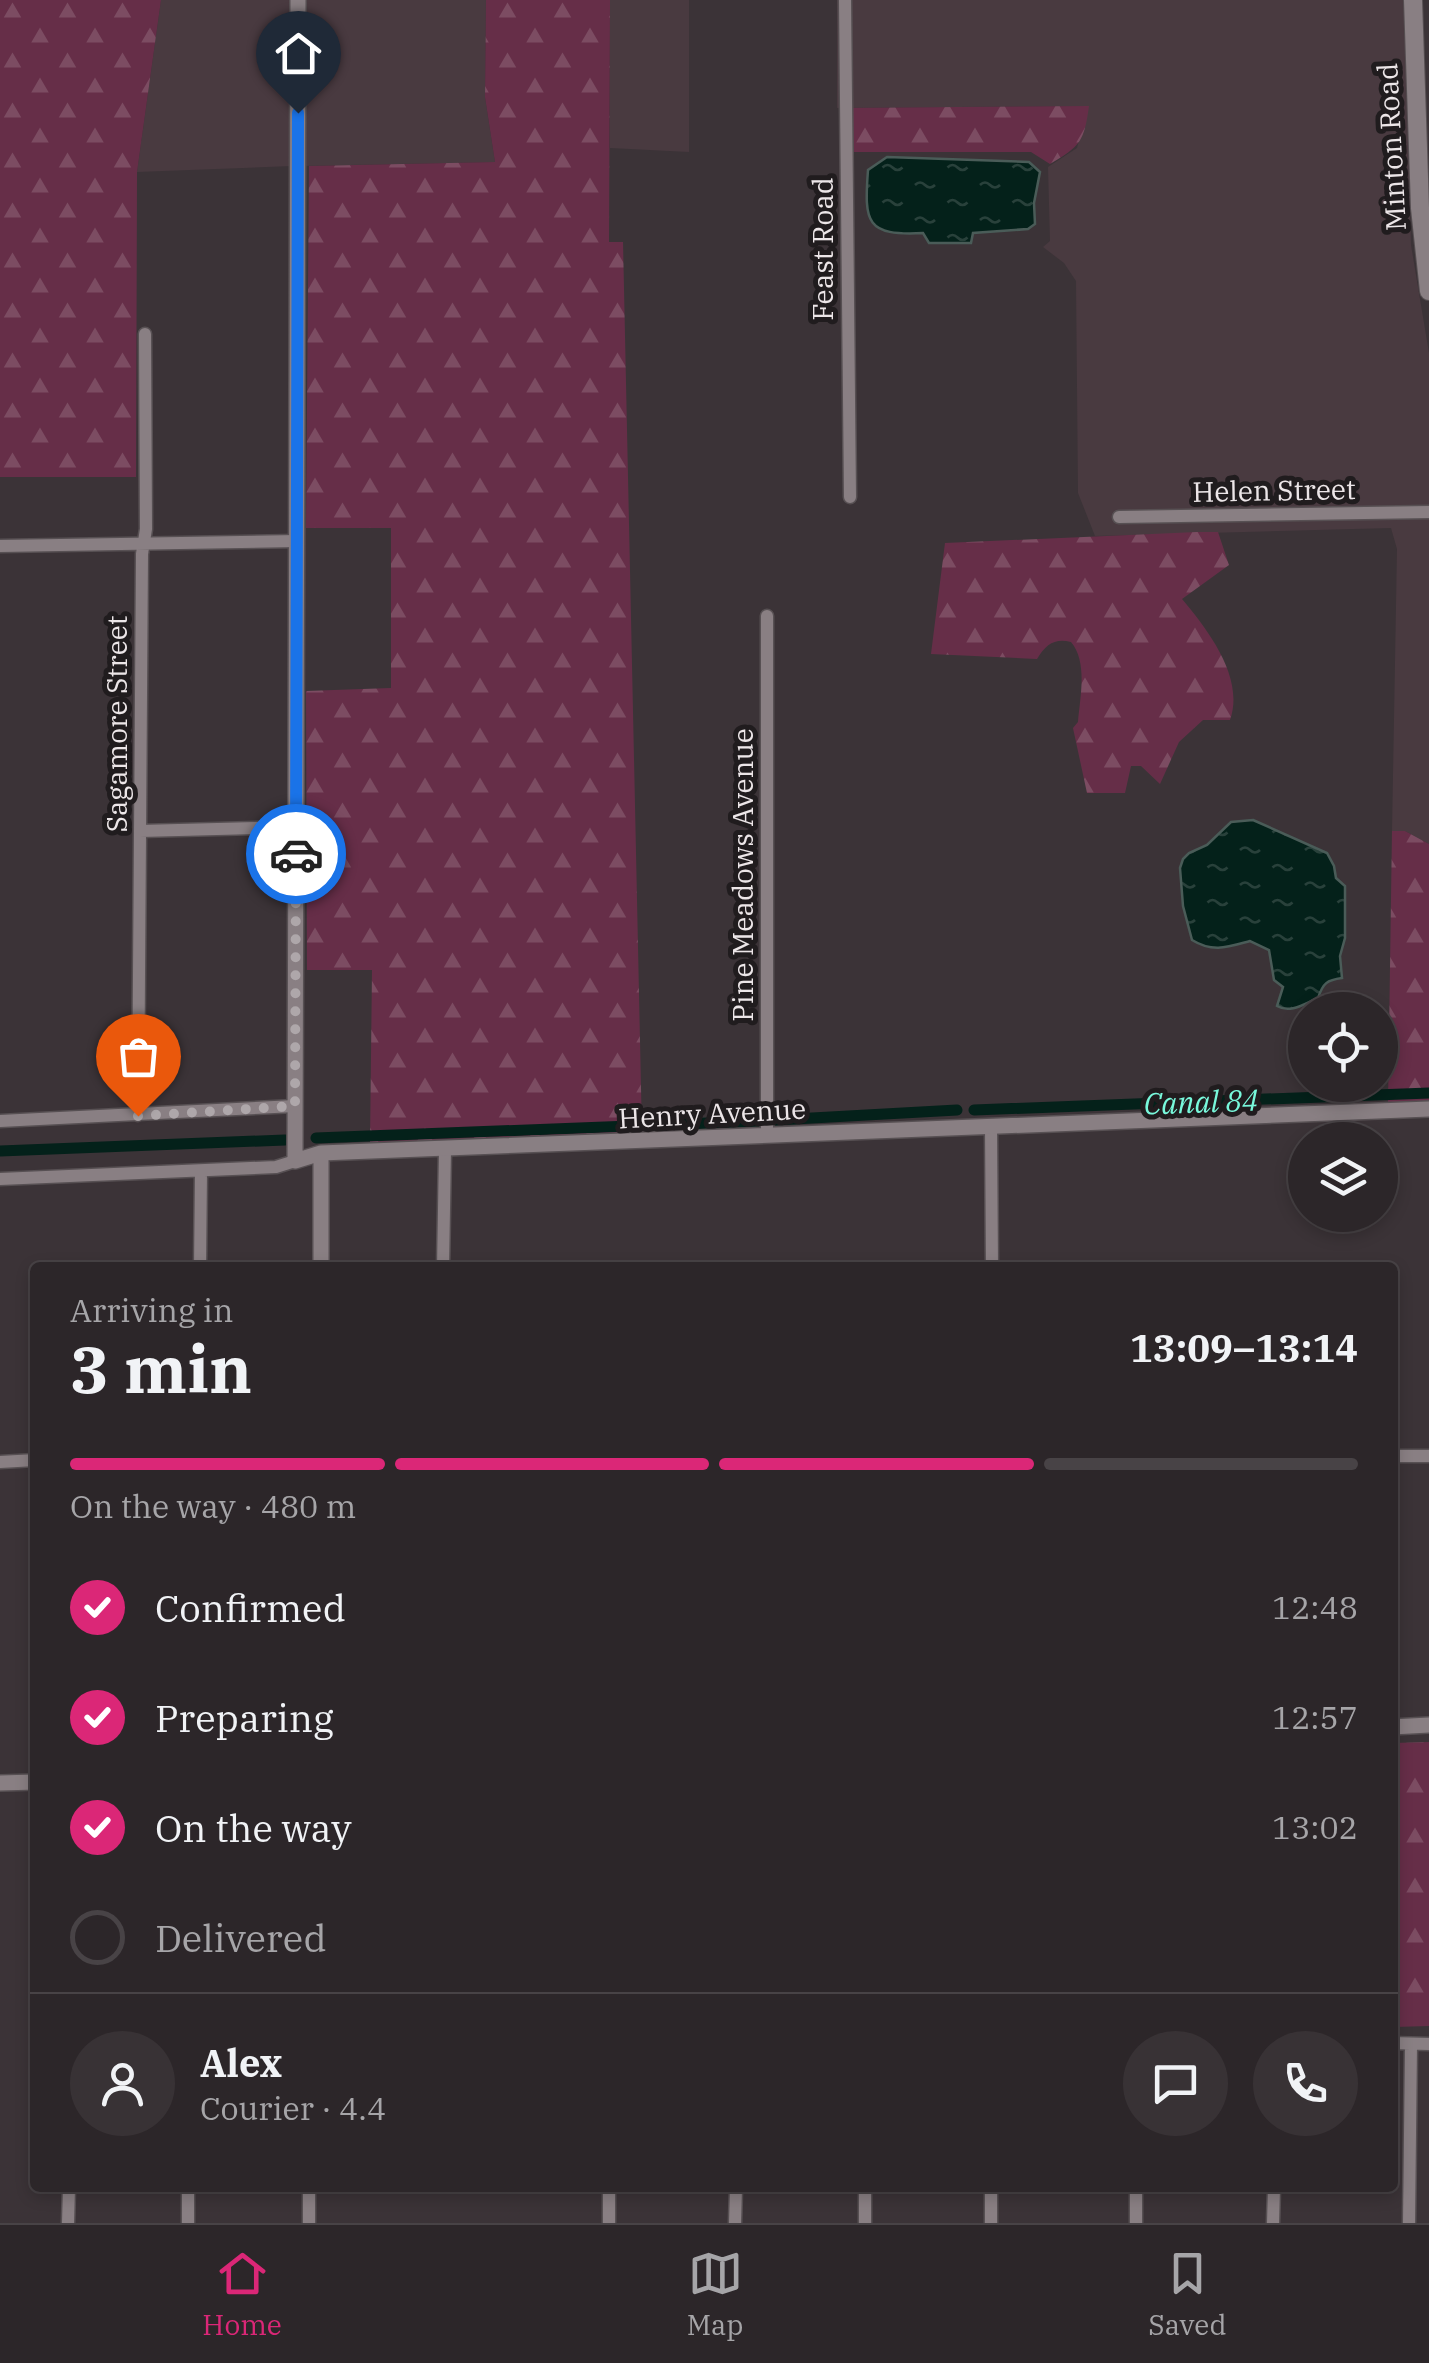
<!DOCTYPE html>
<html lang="en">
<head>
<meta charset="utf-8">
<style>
  :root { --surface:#2c2629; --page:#383235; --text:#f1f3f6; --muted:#a6a5a8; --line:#484346; --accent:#db2777 }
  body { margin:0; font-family:"IBM Plex Serif",serif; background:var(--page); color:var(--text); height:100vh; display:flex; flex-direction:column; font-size:38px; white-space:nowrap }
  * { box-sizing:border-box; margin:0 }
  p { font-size:32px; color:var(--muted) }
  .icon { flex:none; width:55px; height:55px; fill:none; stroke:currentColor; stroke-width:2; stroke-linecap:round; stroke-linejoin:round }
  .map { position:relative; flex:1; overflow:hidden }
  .drawer { position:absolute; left:30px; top:1262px; width:1368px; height:930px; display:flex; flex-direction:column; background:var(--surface); border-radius:10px; box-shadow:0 5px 15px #0003,0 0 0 2px var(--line) }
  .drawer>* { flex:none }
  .controls { position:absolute; left:1288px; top:992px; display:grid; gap:20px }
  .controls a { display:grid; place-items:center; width:110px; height:110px; border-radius:50%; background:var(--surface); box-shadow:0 5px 15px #0003,0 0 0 2px var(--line); font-size:50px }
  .pin { position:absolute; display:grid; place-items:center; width:85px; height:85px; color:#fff; margin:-102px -42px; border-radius:50% 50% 50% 0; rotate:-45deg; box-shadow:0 0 10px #0007 }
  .pin .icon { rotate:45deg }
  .courier { position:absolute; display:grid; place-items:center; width:100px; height:100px; margin:-50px; border:8px solid #1a73e8; border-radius:50%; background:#fff; color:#222; box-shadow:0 2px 12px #0007 }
  .headline em { font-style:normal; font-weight:800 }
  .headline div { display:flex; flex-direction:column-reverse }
  .headline { display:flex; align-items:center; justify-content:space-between; height:170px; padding:0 40px }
  h1 { font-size:65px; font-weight:800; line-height:75px }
  .bar { display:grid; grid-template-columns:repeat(4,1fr); gap:15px 10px; align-content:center; height:120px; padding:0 40px }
  .bar i { height:12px; border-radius:8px; background:var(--line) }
  .bar .current { background:var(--accent) }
  .bar p { grid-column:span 4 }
  .line { display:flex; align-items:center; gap:25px; padding:0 40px; border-top:2px solid var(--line) }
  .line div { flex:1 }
  .round { display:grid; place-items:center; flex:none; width:105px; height:105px; border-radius:52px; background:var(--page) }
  ol { padding:0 40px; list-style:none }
  li { display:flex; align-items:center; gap:30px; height:110px }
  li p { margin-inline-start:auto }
  li .icon { padding:10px; border-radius:50%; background:var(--accent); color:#fff; stroke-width:4 }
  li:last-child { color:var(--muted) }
  li i { width:55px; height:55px; border:5px solid var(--line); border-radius:50% }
  .dock { display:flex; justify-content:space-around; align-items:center; height:140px; border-top:2px solid var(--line); background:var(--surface); font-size:28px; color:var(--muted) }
  .dock a { display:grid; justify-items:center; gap:5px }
  .dock .current { color:var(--accent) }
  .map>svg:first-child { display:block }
  .built { fill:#493a40 }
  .forest { fill:url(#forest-firs) }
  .water { fill:url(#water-ripples); stroke:#4a5c58; stroke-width:2.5 }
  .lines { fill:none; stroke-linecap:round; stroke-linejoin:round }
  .canal { stroke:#04211a; stroke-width:11 }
  .minor-casing { stroke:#575053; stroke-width:15 }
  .tertiary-casing { stroke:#575053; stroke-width:18 }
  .secondary-casing { stroke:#575053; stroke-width:20 }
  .minor { stroke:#897f83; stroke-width:12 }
  .tertiary { stroke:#897f83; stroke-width:15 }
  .secondary { stroke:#897f83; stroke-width:18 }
  .done { stroke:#aea7aa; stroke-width:10; stroke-dasharray:0 18 }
  .route { stroke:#1a73e8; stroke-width:12 }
  .labels { text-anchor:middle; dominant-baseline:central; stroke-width:10; stroke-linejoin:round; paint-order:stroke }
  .street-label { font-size:28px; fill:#ece6e8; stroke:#201c1e }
  .water-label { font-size:30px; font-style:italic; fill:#78f8db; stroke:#201c1e }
</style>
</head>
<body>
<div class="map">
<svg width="1429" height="2223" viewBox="0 0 1429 2223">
  <defs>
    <pattern id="forest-firs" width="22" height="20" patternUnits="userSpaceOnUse" patternTransform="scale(2.5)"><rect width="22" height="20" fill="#662e48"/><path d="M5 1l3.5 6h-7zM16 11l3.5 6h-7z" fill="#7c4c62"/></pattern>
    <pattern id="water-ripples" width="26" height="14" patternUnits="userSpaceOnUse" patternTransform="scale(2.5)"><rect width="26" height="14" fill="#04211a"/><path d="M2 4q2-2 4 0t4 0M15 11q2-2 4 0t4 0" fill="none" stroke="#29413b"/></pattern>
  </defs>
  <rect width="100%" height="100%" fill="#3b3337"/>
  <path class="built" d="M 161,0 L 293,0 L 292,166 L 137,172 Z
    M 303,0 L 486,0 L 485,97 L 495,162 L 303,166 Z
    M 610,0 L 689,0 L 689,152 L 610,148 Z
    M 837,0 L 1404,0 L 1411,245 L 1429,353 L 1429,844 L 1405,831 L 1392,831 L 1397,549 L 1391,528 L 1095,536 L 1078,493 L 1076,281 L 1064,263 L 1043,247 L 1050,241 L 1048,167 L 1077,148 L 1088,106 L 837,108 Z"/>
  <path class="forest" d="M 0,0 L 161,0 L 137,172 L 136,477 L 0,477 Z
    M 486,0 L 610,0 L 609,242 L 623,242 L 642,1135 L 370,1144 L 372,970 L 307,970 L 306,691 L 391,688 L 391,528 L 306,528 L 309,166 L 495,162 L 485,97 Z
    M 1089,106 C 1084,141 1081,146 1050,164 L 1031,152 L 839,152 L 839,108 Z
    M 1197,532 L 1218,532 L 1229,565 L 1182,599 C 1208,630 1245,678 1230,720 L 1203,720 L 1179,742 L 1160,784 L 1141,766 L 1131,766 L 1125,793 L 1087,793 L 1073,728 L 1078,722 C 1080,697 1088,662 1071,642 C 1055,638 1046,644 1037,659 L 931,654 L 945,543 Z
    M 1392,831 L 1405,831 L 1429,844 L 1429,1103 L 1388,1105 Z
    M 1429,1742 L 1429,2026 L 1393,2027 L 1393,1743 Z"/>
  <path class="water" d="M 887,157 L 1029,162 L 1040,172 L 1034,203 L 1035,224 L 1028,229 L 973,233 L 971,243 L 929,243 L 923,233 C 866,236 864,223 868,170 Z
    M 1253,820 L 1327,853 L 1334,866 L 1336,878 L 1345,886 L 1345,938 L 1340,956 L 1342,978 C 1327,980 1323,983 1318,998 C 1305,1003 1291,1014 1277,1006 L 1283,987 L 1274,980 L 1269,950 L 1250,941 C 1228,947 1213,953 1192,940 L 1183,906 L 1180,868 L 1183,859 L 1189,853 L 1207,845 L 1231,822 Z"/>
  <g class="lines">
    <path class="canal" d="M 974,1110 L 1429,1093
      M 776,1120 L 957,1110
      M 316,1138 L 759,1121
      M 0,1151 L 285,1140"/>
    <defs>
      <path id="minor" d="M 845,0 L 850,497
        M 1119,517 L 1429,512
        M 0,546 L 297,541
        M 140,831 L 296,827
        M 138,1115 L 142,554 L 146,529 L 145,334
        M 0,1121 L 295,1106
        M 991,1127 L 992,1268
        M 767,1135 L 767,616
        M 0,1179 L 276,1167 L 295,1161
        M 200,1268 L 201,1171
        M 443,1268 L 445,1150
        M 1392,1456 L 1429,1456
        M 0,1462 L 35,1460
        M 1392,2043 L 1429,2044
        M 309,2188 L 309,2223
        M 1136,2188 L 1136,2223
        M 68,2223 L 69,2188
        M 188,2223 L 188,2188
        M 609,2223 L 609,2188
        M 735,2223 L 736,2188
        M 865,2223 L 865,2188
        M 991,2223 L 991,2188
        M 1273,2223 L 1274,2188
        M 1409,2223 L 1411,2044"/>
      <path id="tertiary" d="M 298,0 L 295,1161 L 321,1153 L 1429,1109
        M 321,1268 L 321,1153
        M 1392,1727 L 1429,1725
        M 0,1783 L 35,1782"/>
      <path id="secondary" d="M 1413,0 L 1420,208 L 1429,291"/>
    </defs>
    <use href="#minor" class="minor-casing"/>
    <use href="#tertiary" class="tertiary-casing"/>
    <use href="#secondary" class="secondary-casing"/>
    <use href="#minor" class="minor"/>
    <use href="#tertiary" class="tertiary"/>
    <use href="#secondary" class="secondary"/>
  </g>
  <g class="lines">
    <path class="done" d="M 138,1116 L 295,1106 L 296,854"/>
    <path class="route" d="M 296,854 L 298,113"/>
  </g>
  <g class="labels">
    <g class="street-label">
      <text transform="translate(1391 147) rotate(-93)">Minton Road</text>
      <text transform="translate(822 249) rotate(-90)">Feast Road</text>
      <text transform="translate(1274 490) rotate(-1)">Helen Street</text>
      <text transform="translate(116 724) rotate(-90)">Sagamore Street</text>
      <text transform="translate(742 875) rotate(-90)">Pine Meadows Avenue</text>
      <text transform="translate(712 1113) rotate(-3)">Henry Avenue</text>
    </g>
    <g class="water-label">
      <text transform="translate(1201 1101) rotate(-2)">Canal 84</text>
    </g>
  </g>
</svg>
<div class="controls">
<a><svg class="icon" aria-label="locate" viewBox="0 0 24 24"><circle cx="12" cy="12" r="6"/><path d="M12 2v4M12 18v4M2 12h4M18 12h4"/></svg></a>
<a><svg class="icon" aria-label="layers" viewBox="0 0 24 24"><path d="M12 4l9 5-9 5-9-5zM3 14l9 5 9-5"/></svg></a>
</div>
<div class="pin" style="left:138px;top:1116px;background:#ea580c"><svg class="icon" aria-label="bag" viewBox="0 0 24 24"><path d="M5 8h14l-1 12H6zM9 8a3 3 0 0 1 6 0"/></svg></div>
<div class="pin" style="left:298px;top:113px;background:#1f2937"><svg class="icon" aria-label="home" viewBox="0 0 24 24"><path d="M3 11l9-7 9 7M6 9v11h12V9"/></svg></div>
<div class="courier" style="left:296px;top:854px"><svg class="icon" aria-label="car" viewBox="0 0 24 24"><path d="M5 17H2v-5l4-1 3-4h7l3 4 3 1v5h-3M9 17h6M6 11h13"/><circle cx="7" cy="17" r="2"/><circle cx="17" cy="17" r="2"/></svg></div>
<section class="drawer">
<div class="headline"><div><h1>3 min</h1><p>Arriving in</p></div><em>13:09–13:14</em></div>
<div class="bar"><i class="current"></i><i class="current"></i><i class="current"></i><i></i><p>On the way · 480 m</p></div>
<ol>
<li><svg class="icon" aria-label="check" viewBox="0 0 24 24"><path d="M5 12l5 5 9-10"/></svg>Confirmed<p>12:48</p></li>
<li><svg class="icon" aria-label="check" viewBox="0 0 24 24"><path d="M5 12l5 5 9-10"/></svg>Preparing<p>12:57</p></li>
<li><svg class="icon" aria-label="check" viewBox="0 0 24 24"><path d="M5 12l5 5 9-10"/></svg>On the way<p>13:02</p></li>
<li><i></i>Delivered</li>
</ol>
<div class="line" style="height:180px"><a class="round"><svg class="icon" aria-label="person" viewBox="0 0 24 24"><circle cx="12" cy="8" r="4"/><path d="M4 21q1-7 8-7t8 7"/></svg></a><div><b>Alex</b><p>Courier · 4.4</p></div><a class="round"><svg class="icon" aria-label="chat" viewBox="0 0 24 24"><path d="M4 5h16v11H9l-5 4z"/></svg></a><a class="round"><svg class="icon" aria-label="phone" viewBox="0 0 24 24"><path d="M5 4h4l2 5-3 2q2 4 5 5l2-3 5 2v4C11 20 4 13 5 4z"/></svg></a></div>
</section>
</div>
<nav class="dock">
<a class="current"><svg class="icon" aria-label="home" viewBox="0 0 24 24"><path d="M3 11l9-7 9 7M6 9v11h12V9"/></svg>Home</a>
<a><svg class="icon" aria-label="map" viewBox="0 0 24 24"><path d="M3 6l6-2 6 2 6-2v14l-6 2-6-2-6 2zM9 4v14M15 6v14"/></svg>Map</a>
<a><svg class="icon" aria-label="saved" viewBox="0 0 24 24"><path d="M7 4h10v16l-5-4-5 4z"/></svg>Saved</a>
</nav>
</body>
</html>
